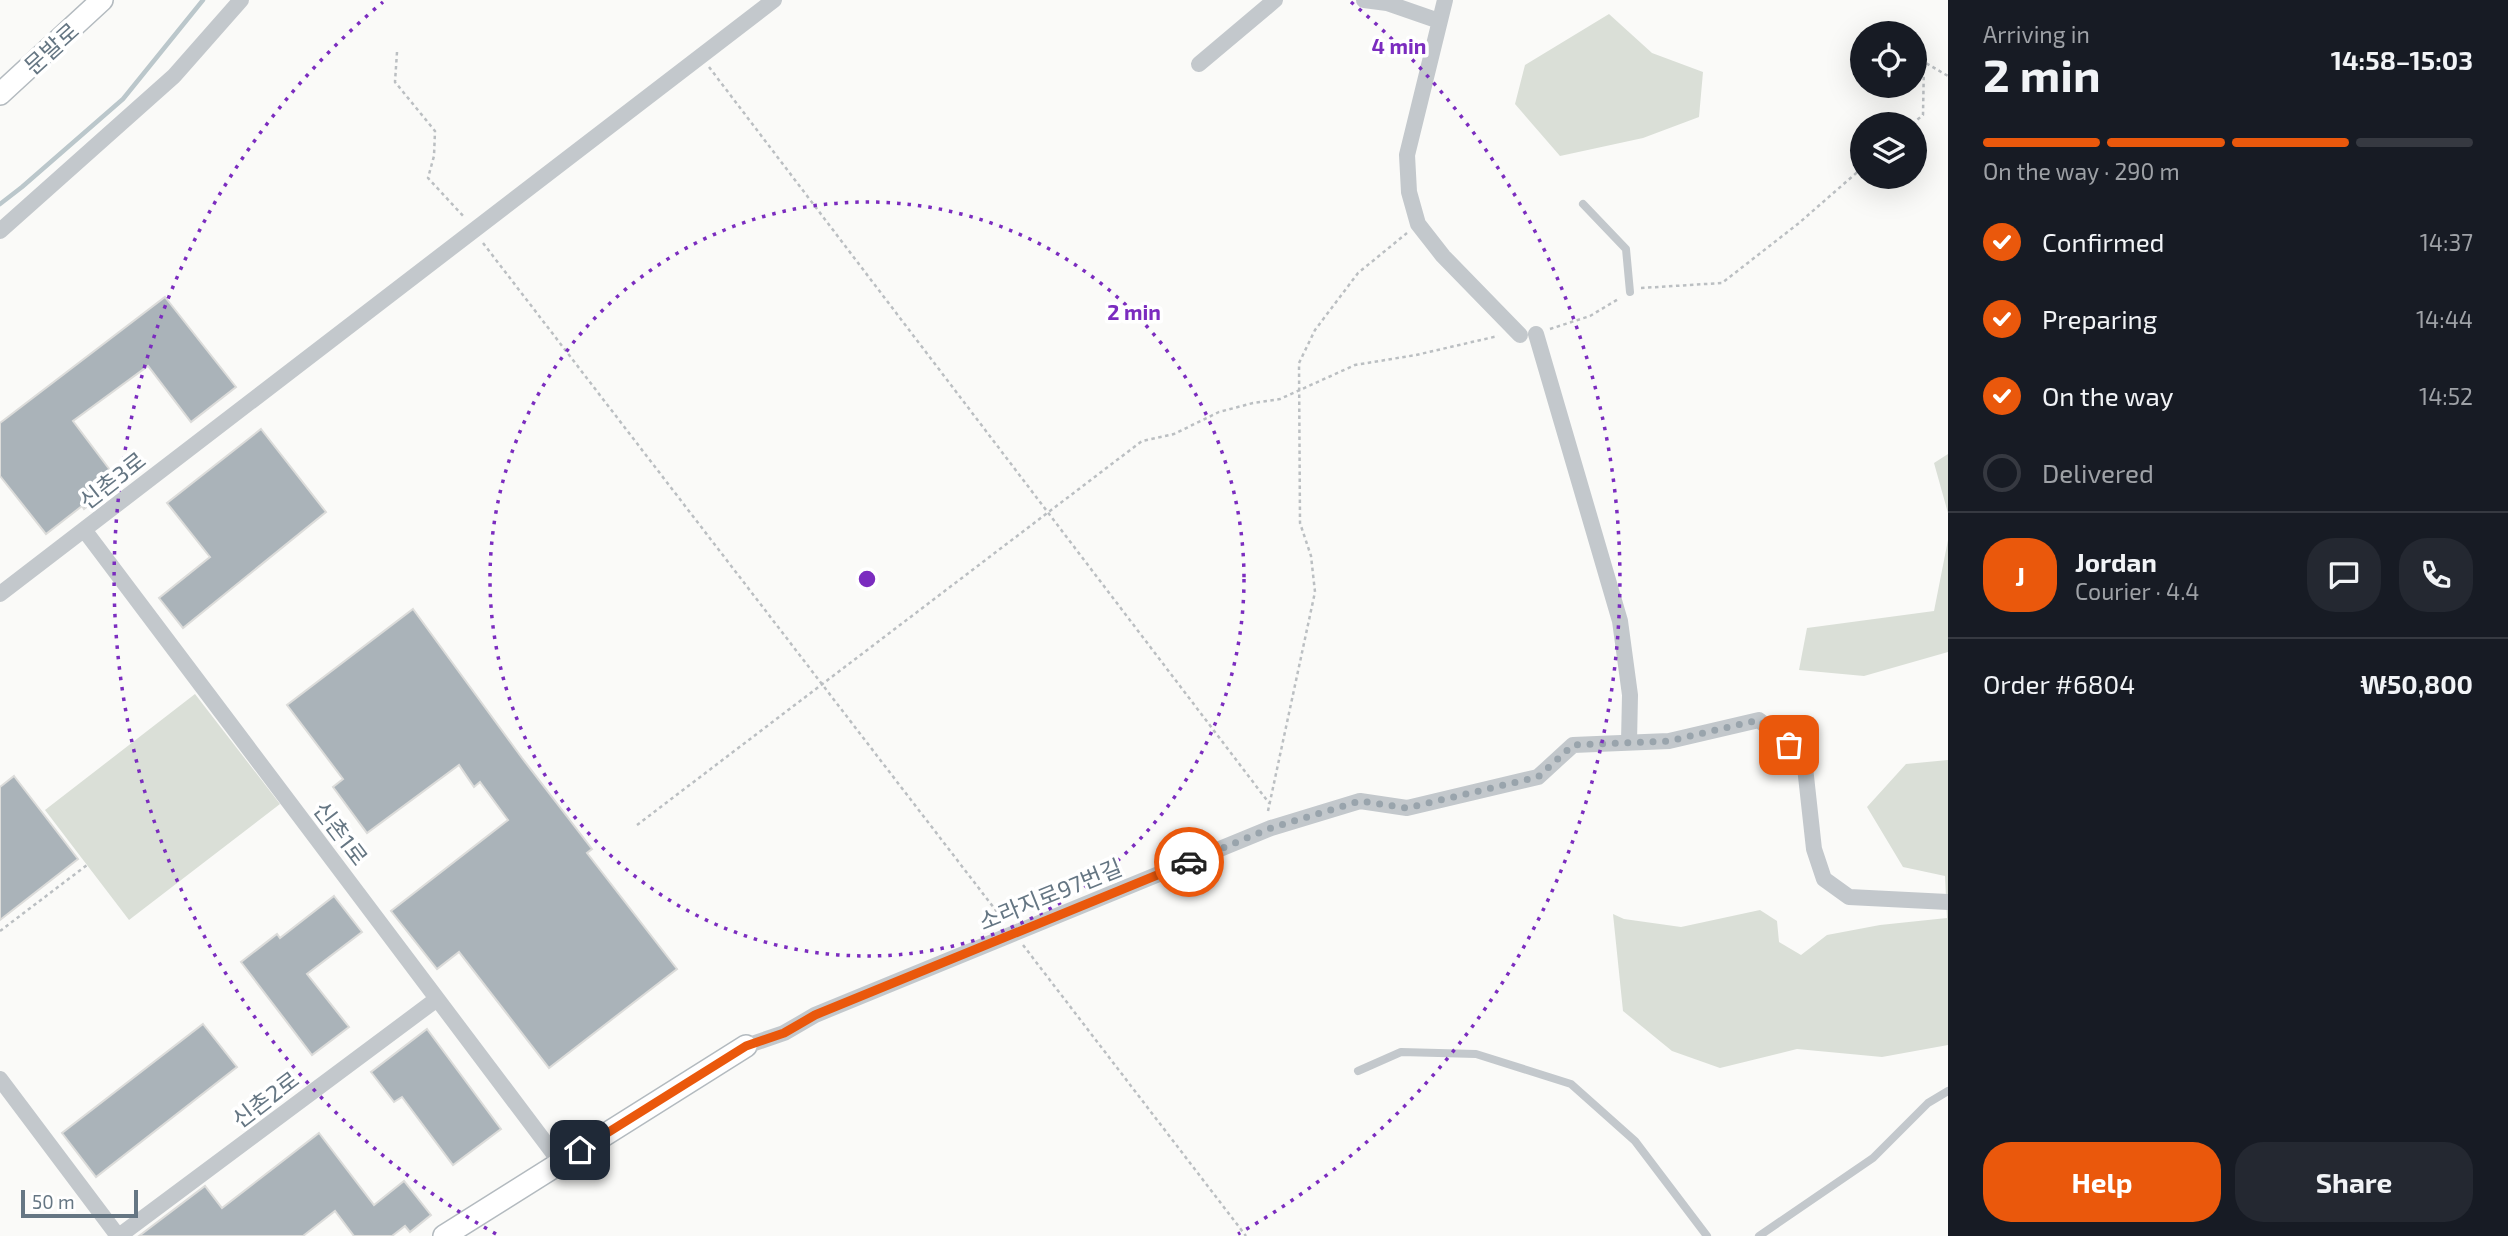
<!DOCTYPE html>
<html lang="en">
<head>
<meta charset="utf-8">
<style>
  :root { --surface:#171b24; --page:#242831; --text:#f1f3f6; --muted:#9ea1a6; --line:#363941; --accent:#ea580c }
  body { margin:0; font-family:"Exo 2","Noto Sans KR",sans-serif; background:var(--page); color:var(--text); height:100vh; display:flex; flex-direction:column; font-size:26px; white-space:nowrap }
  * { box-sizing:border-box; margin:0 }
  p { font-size:23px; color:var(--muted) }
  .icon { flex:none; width:38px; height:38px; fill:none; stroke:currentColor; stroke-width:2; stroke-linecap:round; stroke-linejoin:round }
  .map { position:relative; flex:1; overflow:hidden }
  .details { display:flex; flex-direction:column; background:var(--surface); width:560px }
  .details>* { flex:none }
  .controls { position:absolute; left:1850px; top:21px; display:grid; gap:14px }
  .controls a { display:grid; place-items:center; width:77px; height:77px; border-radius:50%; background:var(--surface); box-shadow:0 7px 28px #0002; font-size:35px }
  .scale { position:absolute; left:21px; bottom:18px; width:117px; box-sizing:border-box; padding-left:7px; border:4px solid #657683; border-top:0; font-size:19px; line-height:24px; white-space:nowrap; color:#657683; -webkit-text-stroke:5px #fff; paint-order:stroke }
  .pin { position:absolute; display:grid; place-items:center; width:60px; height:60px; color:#fff; margin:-30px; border-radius:14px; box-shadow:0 4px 10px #0006 }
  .courier { position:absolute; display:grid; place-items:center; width:70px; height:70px; margin:-35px; border:5px solid #ea580c; border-radius:50%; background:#fff; color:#222; box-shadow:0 2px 9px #0007 }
  .summary em { font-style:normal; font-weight:700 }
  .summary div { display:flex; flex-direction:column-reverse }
  .summary { display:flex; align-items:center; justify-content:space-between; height:119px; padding:0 35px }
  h1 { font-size:46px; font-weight:700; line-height:52px }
  .bar { display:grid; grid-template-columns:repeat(4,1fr); gap:10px 7px; align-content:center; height:84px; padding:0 35px }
  .bar i { height:9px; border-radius:5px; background:var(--line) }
  .bar .current { background:var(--accent) }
  .bar p { grid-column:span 4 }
  .line { display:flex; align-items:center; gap:18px; padding:0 35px; border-top:2px solid var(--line) }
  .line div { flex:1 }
  .round { display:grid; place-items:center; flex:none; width:74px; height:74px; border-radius:28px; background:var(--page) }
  ol { padding:0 35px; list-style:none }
  li { display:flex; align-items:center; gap:21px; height:77px }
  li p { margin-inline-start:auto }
  li .icon { padding:7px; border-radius:50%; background:var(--accent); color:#fff; stroke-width:4 }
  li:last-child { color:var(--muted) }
  li i { width:38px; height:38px; border:4px solid var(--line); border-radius:50% }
  .action { display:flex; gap:14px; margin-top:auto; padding:14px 35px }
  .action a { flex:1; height:80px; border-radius:28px; background:var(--accent); color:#fff; font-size:28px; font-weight:700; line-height:80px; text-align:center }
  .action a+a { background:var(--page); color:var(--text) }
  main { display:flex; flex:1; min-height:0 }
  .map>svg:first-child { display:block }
  .green { fill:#dadfd7 }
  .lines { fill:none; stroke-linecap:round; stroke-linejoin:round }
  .stream { stroke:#bbc7cb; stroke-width:4.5 }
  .building { fill:#aab3b9; stroke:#dcdcda; stroke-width:2 }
  .secondary-casing { stroke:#b3babf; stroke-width:24 }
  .path { stroke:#bbbfc2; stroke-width:2.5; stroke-dasharray:3.5 3.5; stroke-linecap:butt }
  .lane { stroke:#c3c8cc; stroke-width:8 }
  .street { stroke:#c3c8cc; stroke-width:16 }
  .secondary { stroke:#fff; stroke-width:21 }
  .done { stroke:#99a4ac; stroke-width:7; stroke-dasharray:0 12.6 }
  .route { stroke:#ea580c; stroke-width:9 }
  .ring { fill:none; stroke:#7b2cbf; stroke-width:3.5; stroke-dasharray:3.5 7 }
  .labels { text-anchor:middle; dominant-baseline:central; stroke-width:7; stroke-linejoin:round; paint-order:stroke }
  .street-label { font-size:23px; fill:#657683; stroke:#fff }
  .centre { fill:#7b2cbf; stroke:#fff; stroke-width:3.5 }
  .ring-label { font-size:21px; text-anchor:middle; font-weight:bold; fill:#7b2cbf; stroke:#fff; stroke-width:7; stroke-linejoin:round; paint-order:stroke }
</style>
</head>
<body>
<main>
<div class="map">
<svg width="1948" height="1236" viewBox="0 0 1948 1236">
  <rect width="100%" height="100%" fill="#fafaf8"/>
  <path class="green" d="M 1609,14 L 1652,53 L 1703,72 L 1699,117 L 1643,138 L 1560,156 L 1515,104 L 1525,65 Z
    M 1948,454 L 1948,513 L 1934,463 Z
    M 1948,540 L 1948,652 L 1864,676 L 1799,670 L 1807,628 L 1934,611 Z
    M 195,694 L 280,804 L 129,920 L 45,810 Z
    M 1948,760 L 1948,1045 L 1882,1057 L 1797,1049 L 1720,1068 L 1672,1051 L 1623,1011 L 1613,914 L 1624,919 L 1681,927 L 1760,910 L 1777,921 L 1779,942 L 1801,955 L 1827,935 L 1880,925 L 1947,918 L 1945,876 L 1903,867 L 1867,807 L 1906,764 Z"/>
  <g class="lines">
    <path class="stream" d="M 0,204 L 22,187 L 123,99 L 203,0"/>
  </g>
  <path class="building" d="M 165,297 L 236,387 L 191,422 L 148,366 L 73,421 L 119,482 L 84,509 L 82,506 L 46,534 L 0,476 L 0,423 Z
    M 261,429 L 326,512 L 183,628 L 159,598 L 210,557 L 167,503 Z
    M 413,609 L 522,758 L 592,849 L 587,853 L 677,969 L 549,1068 L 459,952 L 437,969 L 391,911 L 508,820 L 480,782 L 474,787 L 459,765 L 367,833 L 333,787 L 343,779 L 287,705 Z
    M 14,776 L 78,859 L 0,920 L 0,787 Z
    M 334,896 L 362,932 L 307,974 L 349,1027 L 312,1055 L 241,962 L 277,934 L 280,938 Z
    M 203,1024 L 237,1067 L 96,1177 L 62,1133 Z
    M 427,1029 L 501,1129 L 453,1165 L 402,1097 L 394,1102 L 371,1072 Z
    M 319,1133 L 374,1205 L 404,1181 L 431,1215 L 410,1232 L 405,1226 L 392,1236 L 354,1236 L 335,1211 L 303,1236 L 139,1236 L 205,1186 L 222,1208 Z"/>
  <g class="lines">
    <defs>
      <path id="secondary" d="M 0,94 L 102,0
        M 444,1236 L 746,1046"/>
    </defs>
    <use href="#secondary" class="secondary-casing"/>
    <path class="path" d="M 397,52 L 395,82 L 435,131 L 434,156 L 428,178 L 465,218
      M 709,67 L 1269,803
      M 1912,124 L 1923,115 L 1924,62 L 1948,76
      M 483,243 L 1004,921
      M 1641,288 L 1722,283 L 1799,223 L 1862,168
      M 1550,329 L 1590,316 L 1620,298
      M 1268,811 L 1315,592 L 1311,556 L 1300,523 L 1299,363 L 1315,330 L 1358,273 L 1407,233
      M 637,825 L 1142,441 L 1174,434 L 1219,412 L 1253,403 L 1280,399 L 1355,365 L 1416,355 L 1498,336
      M 0,931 L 87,865
      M 1023,945 L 1246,1236"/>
    <path class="lane" d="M 1583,204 L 1626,249 L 1630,292
      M 1358,1071 L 1401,1052 L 1476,1054 L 1571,1084 L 1635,1141 L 1707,1236
      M 1759,1236 L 1873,1158 L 1928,1103 L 1948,1091"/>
    <path class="street" d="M 1364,0 L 1387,3 L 1439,21
      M 1445,0 L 1407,155 L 1409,192 L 1418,224 L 1443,256 L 1520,335
      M 1199,64 L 1275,0
      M 0,231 L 174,76 L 241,0
      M 1536,334 L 1620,621 L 1630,695 L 1629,742
      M 85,531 L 560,1162
      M 0,594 L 774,0
      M 746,1046 L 784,1033 L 815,1015 L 1271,828 L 1360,801 L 1407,808 L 1538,777 L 1573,745 L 1669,741 L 1759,720 L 1804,758 L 1814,849 L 1824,879 L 1849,897 L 1948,902
      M 0,1079 L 118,1236
      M 119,1236 L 437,999"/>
    <use href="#secondary" class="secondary"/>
  </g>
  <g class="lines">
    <path class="done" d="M 1189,862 L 1271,828 L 1360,801 L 1407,808 L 1538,777 L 1573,745 L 1669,741 L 1759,720 L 1789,745"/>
    <path class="route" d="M 580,1150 L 746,1046 L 784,1033 L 815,1015 L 1189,862"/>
  </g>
  <g class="ring">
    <circle cx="867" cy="579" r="377"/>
    <path d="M496 1234A753 753 0 0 1 383 2M1351 2A753 753 0 0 1 1238 1234"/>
  </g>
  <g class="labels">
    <g class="street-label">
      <text transform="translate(51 48) rotate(-42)">문발로</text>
      <text transform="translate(112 480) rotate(-38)">신촌3로</text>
      <text transform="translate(341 833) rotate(53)">신촌1로</text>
      <text transform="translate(1050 894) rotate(-22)">소라지로97번길</text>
      <text transform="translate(265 1099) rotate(-37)">신촌2로</text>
    </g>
  </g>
  <circle cx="867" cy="579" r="10" class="centre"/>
  <g class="ring-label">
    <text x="1399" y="54">4 min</text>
    <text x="1134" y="320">2 min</text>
  </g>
</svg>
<div class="controls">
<a><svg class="icon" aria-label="locate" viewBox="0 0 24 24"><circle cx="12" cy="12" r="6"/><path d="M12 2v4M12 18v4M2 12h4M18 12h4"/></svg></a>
<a><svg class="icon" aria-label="layers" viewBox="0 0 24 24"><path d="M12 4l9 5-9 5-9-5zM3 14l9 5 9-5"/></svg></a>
</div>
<div class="scale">50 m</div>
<div class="pin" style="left:1789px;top:745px;background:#ea580c"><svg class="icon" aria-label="bag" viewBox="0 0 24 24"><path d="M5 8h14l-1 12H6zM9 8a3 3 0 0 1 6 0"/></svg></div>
<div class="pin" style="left:580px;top:1150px;background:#1f2937"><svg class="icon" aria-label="home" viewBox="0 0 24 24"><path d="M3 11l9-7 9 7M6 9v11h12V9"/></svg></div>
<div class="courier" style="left:1189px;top:862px"><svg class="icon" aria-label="car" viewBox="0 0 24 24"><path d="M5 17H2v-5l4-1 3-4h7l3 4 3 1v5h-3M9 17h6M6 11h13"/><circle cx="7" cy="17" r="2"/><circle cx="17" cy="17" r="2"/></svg></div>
</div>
<section class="details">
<div class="summary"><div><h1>2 min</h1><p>Arriving in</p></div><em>14:58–15:03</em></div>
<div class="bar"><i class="current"></i><i class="current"></i><i class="current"></i><i></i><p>On the way · 290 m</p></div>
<ol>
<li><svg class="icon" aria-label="check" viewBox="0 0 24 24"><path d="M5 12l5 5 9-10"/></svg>Confirmed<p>14:37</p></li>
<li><svg class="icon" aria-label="check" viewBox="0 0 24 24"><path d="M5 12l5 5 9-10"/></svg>Preparing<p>14:44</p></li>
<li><svg class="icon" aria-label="check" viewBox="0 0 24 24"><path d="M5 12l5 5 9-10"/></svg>On the way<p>14:52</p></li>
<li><i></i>Delivered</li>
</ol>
<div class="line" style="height:126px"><b class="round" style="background:var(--accent);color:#fff">J</b><div><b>Jordan</b><p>Courier · 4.4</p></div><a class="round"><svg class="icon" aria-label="chat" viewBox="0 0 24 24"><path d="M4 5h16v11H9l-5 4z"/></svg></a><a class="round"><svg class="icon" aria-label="phone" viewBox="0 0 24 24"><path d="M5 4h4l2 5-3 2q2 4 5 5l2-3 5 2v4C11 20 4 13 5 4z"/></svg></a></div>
<div class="line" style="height:91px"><div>Order #6804</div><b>₩50,800</b></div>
<div class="action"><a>Help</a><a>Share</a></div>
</section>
</main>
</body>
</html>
